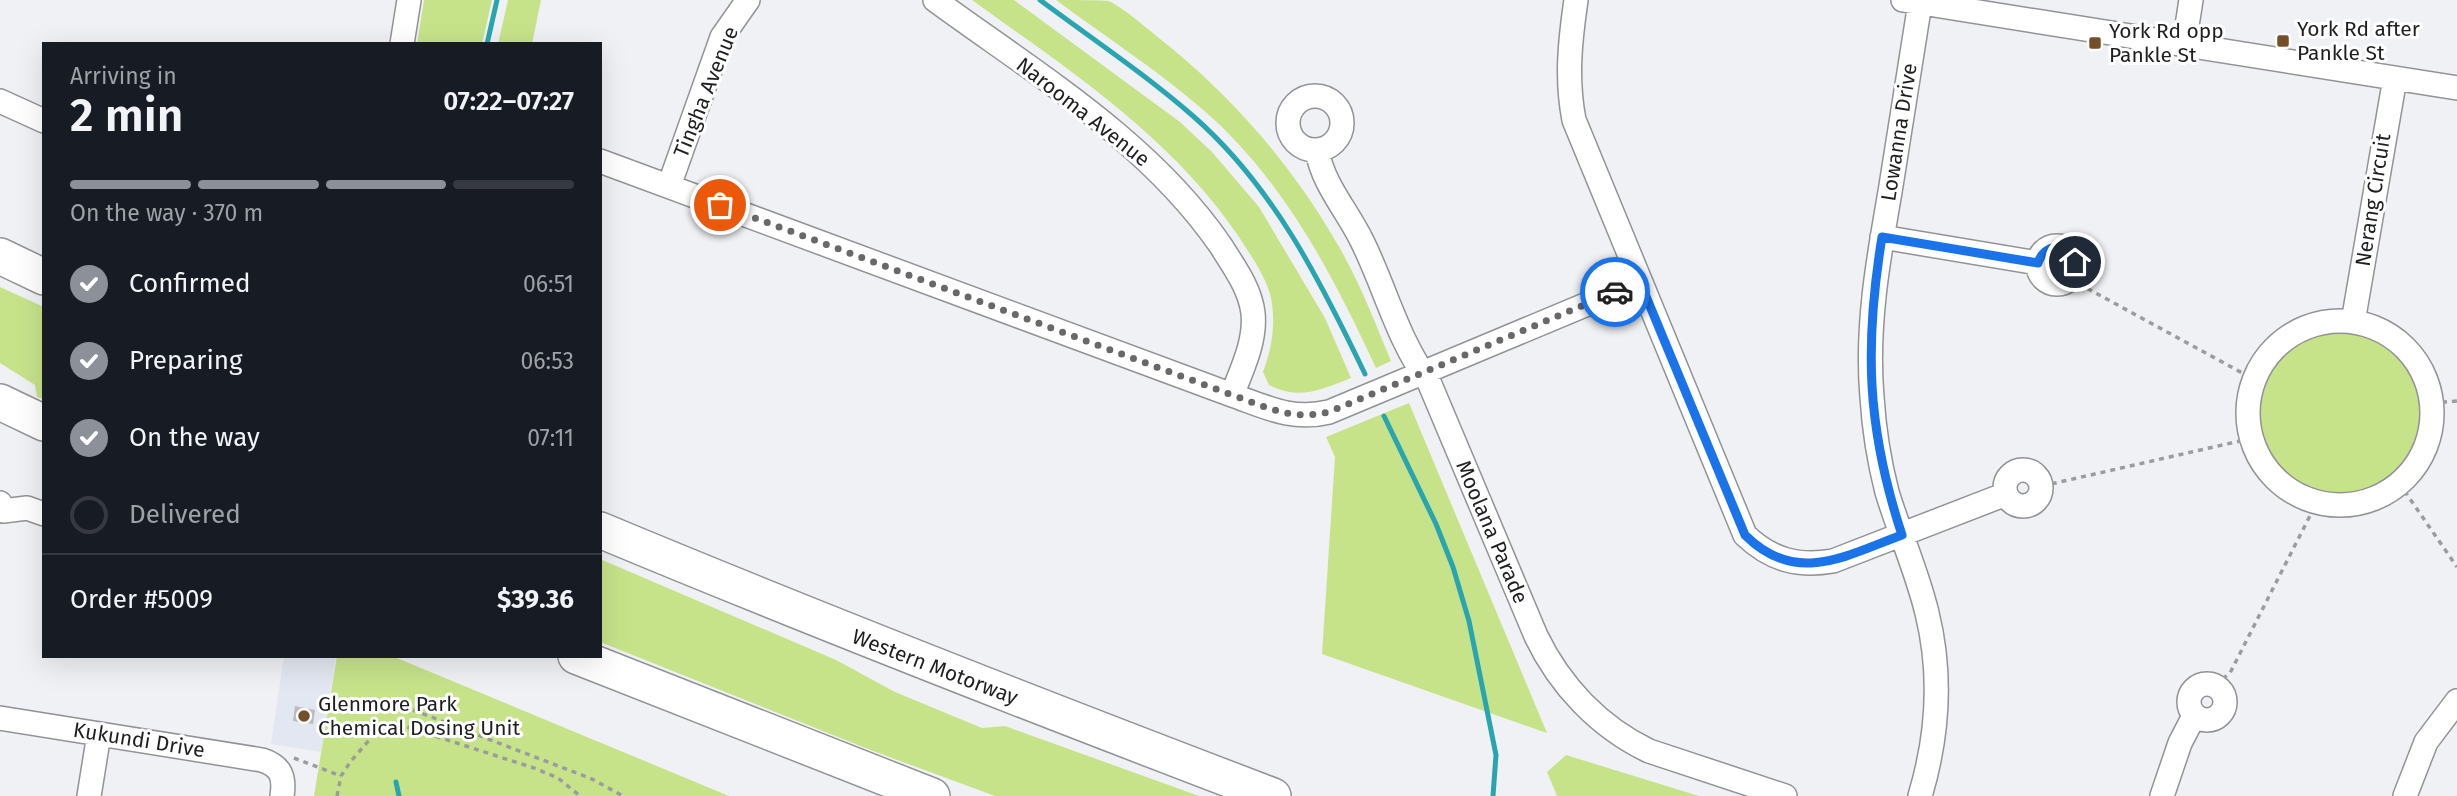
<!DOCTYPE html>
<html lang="en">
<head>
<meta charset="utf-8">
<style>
  :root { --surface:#171b24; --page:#242831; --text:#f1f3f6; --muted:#9ea1a6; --line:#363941; --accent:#8c9099 }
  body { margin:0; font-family:"Fira Sans",sans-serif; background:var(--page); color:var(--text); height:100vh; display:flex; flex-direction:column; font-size:26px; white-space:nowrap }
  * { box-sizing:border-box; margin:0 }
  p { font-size:23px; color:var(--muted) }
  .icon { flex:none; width:38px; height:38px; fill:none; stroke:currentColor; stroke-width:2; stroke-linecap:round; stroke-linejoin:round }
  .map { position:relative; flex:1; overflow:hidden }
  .panel { position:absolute; left:42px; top:42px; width:560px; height:616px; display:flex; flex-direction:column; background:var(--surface); border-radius:0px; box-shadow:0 7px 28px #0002 }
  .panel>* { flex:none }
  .pin { position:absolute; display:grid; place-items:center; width:60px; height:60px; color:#fff; margin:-30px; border:4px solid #fff; border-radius:50%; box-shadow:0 2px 7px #0007 }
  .courier { position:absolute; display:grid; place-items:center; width:70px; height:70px; margin:-35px; border:5px solid #1a73e8; border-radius:50%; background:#fff; color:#222; box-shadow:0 2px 9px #0007 }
  .headline em { font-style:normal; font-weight:600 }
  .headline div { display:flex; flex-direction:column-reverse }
  .headline { display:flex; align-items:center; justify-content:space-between; height:119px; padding:0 28px }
  h1 { font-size:46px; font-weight:600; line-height:52px }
  .bar { display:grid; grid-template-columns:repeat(4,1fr); gap:10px 7px; align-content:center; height:84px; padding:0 28px }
  .bar i { height:9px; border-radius:5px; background:var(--line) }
  .bar .on { background:var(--accent) }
  .bar p { grid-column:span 4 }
  .line { display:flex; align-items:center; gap:18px; padding:0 28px; border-top:2px solid var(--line) }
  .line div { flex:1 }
  ol { padding:0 28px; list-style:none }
  li { display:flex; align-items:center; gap:21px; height:77px }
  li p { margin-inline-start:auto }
  li .icon { padding:7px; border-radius:50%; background:var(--accent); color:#fff; stroke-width:4 }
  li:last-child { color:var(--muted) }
  li i { width:38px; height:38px; border:4px solid var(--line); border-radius:50% }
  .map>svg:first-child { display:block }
  .built { fill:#e3e7f1 }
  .green { fill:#c7e38a }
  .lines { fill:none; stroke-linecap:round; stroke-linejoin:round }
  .stream { stroke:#29a5af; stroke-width:5 }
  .building { fill:#bbbabd }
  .minor-casing { stroke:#929396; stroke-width:26 }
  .highway-casing { stroke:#929396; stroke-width:38 }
  .path { stroke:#9b9c9e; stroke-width:3.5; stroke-dasharray:5 5; stroke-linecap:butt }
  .minor { stroke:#fff; stroke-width:23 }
  .highway { stroke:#fff; stroke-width:35 }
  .done { stroke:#68686a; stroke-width:7; stroke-dasharray:0 12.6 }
  .route { stroke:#1a73e8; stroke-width:9 }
  .poi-dot { fill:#744f2a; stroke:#fff; stroke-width:2.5 }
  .labels { text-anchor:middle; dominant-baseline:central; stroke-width:6; stroke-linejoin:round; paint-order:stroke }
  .poi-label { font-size:21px; fill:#1e1f20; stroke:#fff; text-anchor:start }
  .street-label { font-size:21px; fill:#1e1f20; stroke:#fff }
</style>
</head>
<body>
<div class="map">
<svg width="2457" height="796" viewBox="0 0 2457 796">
  <rect width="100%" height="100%" fill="#f0f1f4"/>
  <path class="built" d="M 284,656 L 336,656 L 321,752 L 271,744 Z"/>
  <path class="green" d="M 424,0 L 492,0 L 482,44 L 417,44 Z
    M 508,0 L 541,0 L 532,44 L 498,44 Z
    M 972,0 L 1014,0 L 1180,122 L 1212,152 L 1259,207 L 1325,318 L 1351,378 C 1323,389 1299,401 1269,385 L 1263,372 C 1272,348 1276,324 1271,298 C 1266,276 1251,256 1239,237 C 1171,136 1069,70 972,0 Z
    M 1056,0 C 1068,0 1099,0 1109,1 C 1127,10 1152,33 1169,46 C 1235,100 1292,166 1335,240 C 1358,278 1374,320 1391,361 L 1376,368 C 1332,273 1282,177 1201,108 C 1157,70 1103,35 1056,0 Z
    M 0,287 L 44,307 L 44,399 L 37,397 L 35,385 L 0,363 Z
    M2260 413a80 80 0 1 1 160 0a80 80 0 1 1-160 0Z
    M 1409,403 L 1547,733 L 1322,654 L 1335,457 L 1326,437 Z
    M 600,559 L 836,660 L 895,692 L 982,728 L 1005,726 L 1199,796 L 995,796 L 873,751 L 600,642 Z
    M 337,656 L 392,656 L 729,796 L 314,796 Z
    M 1566,755 L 1699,796 L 1557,796 L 1547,772 Z"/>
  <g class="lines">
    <path class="stream" d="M 1040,0 C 1091,38 1145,74 1193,116 C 1273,186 1320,280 1365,374
      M 487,44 L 497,0
      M 1384,416 L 1436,524 L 1453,567 L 1469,621 L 1496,755 L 1493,796
      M 396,782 L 399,796"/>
  </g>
  <path class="building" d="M 295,706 L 315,710 L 313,724 L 293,721 Z"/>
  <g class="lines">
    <defs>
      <path id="minor" d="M 935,0 C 1036,74 1149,141 1221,246 C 1234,267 1250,288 1253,313 C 1256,341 1242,369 1232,395
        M 1576,0 C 1570,41 1566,79 1574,120 L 1745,535 C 1771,560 1798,567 1833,561 L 2006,494
        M 1903,0 L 2457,88
        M 402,44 L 409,0
        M 2184,45 L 2191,0
        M1288 123a27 27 0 1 1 54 0a27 27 0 1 1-54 0Z
        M 0,101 L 44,121
        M 1317,150 C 1323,185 1347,210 1362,241 C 1385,287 1398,341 1429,382 L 1536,636 C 1560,686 1599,727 1649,751 L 1785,796
        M 600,161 L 1232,395 C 1266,407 1292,421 1329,412 L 1640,282
        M 669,186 L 722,37 L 748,0
        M 1882,237 L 2038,263
        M2038 265a19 19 0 1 1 38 0a19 19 0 1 1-38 0Z
        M2248 413a92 92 0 1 1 184 0a92 92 0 1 1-184 0Z
        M 2353,322 L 2395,78
        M2005 488a18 18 0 1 1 36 0a18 18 0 1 1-36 0Z
        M 0,503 L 3,511 L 27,508 L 44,514
        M2189 702a18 18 0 1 1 36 0a18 18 0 1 1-36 0Z
        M 0,718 L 262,760 C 281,766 285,777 282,796
        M 89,796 L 99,734
        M 1920,796 C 1938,736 1942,674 1927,613 C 1917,571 1899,532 1887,492 C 1879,461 1874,429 1872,397 C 1866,328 1878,260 1890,192 C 1900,129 1910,66 1920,3
        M 2162,796 L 2180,743 L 2194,716
        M 2405,796 L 2426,742 L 2457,701"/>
      <path id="highway" d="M 0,256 L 44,277
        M 0,402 L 44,423
        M 600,530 C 823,623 1047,710 1273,796
        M 576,656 L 932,796"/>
    </defs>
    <use href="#minor" class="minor-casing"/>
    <use href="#highway" class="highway-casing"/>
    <path class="path" d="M 2070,279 L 2246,375 L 2253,383
      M 2432,403 L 2457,401
      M 2399,483 L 2457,567
      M 2042,486 L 2240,441 L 2253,442
      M 2215,685 L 2230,673 L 2317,502
      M 413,710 L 592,779 L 623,796
      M 294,758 L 341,776
      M 337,796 L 341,776 L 351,761 L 378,730 L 390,725 L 404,726 L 534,768 L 558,778 L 580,796"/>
    <use href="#minor" class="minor"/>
    <use href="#highway" class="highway"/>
  </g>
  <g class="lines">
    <path class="done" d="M 720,205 L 1232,395 C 1267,407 1292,421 1329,412 L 1615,292"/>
    <path class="route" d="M 1615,292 L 1640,282 L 1745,535 C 1796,586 1845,556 1902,535 C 1867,429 1864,347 1882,237 L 2038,263 C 2044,243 2069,241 2075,262"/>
  </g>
  <g class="poi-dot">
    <rect x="2276" y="34" width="14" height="14" rx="3.5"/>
    <rect x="2088" y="36" width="14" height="14" rx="3.5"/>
    <circle cx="304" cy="716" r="7"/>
  </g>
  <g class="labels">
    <g class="poi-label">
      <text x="2297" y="29">York Rd after<tspan x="2297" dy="24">Pankle St</tspan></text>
      <text x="2109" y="31">York Rd opp<tspan x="2109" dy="24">Pankle St</tspan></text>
      <text x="318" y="704">Glenmore Park<tspan x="318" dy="24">Chemical Dosing Unit</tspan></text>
    </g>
    <g class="street-label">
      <text transform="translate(706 92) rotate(-68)">Tingha Avenue</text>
      <text transform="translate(1083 112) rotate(38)">Narooma Avenue</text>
      <text transform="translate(1899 132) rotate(-81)">Lowanna Drive</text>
      <text transform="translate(2373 200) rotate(-81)">Nerang Circuit</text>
      <text transform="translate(1492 532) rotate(67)">Moolana Parade</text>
      <text transform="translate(935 667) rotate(21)">Western Motorway</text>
      <text transform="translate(139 740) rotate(9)">Kukundi Drive</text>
    </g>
  </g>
</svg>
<div class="pin" style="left:720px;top:205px;background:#ea580c"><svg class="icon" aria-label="bag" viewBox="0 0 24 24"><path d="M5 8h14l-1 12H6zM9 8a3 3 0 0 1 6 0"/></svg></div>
<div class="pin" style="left:2075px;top:262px;background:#1f2937"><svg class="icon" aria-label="home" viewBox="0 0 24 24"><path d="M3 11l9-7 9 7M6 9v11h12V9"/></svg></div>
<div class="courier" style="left:1615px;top:292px"><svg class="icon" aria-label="car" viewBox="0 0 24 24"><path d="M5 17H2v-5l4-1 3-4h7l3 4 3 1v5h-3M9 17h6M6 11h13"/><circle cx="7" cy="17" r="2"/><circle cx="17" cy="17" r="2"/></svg></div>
<section class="panel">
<div class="headline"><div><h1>2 min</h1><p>Arriving in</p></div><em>07:22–07:27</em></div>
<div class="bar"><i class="on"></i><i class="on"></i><i class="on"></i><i></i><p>On the way · 370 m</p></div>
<ol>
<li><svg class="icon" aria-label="check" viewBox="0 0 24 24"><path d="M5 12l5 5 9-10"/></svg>Confirmed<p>06:51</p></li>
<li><svg class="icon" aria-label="check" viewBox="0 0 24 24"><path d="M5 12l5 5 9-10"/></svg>Preparing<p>06:53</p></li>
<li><svg class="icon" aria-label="check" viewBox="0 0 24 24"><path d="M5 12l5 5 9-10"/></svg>On the way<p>07:11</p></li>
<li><i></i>Delivered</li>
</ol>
<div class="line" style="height:91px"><div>Order #5009</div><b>$39.36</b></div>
</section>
</div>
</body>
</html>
